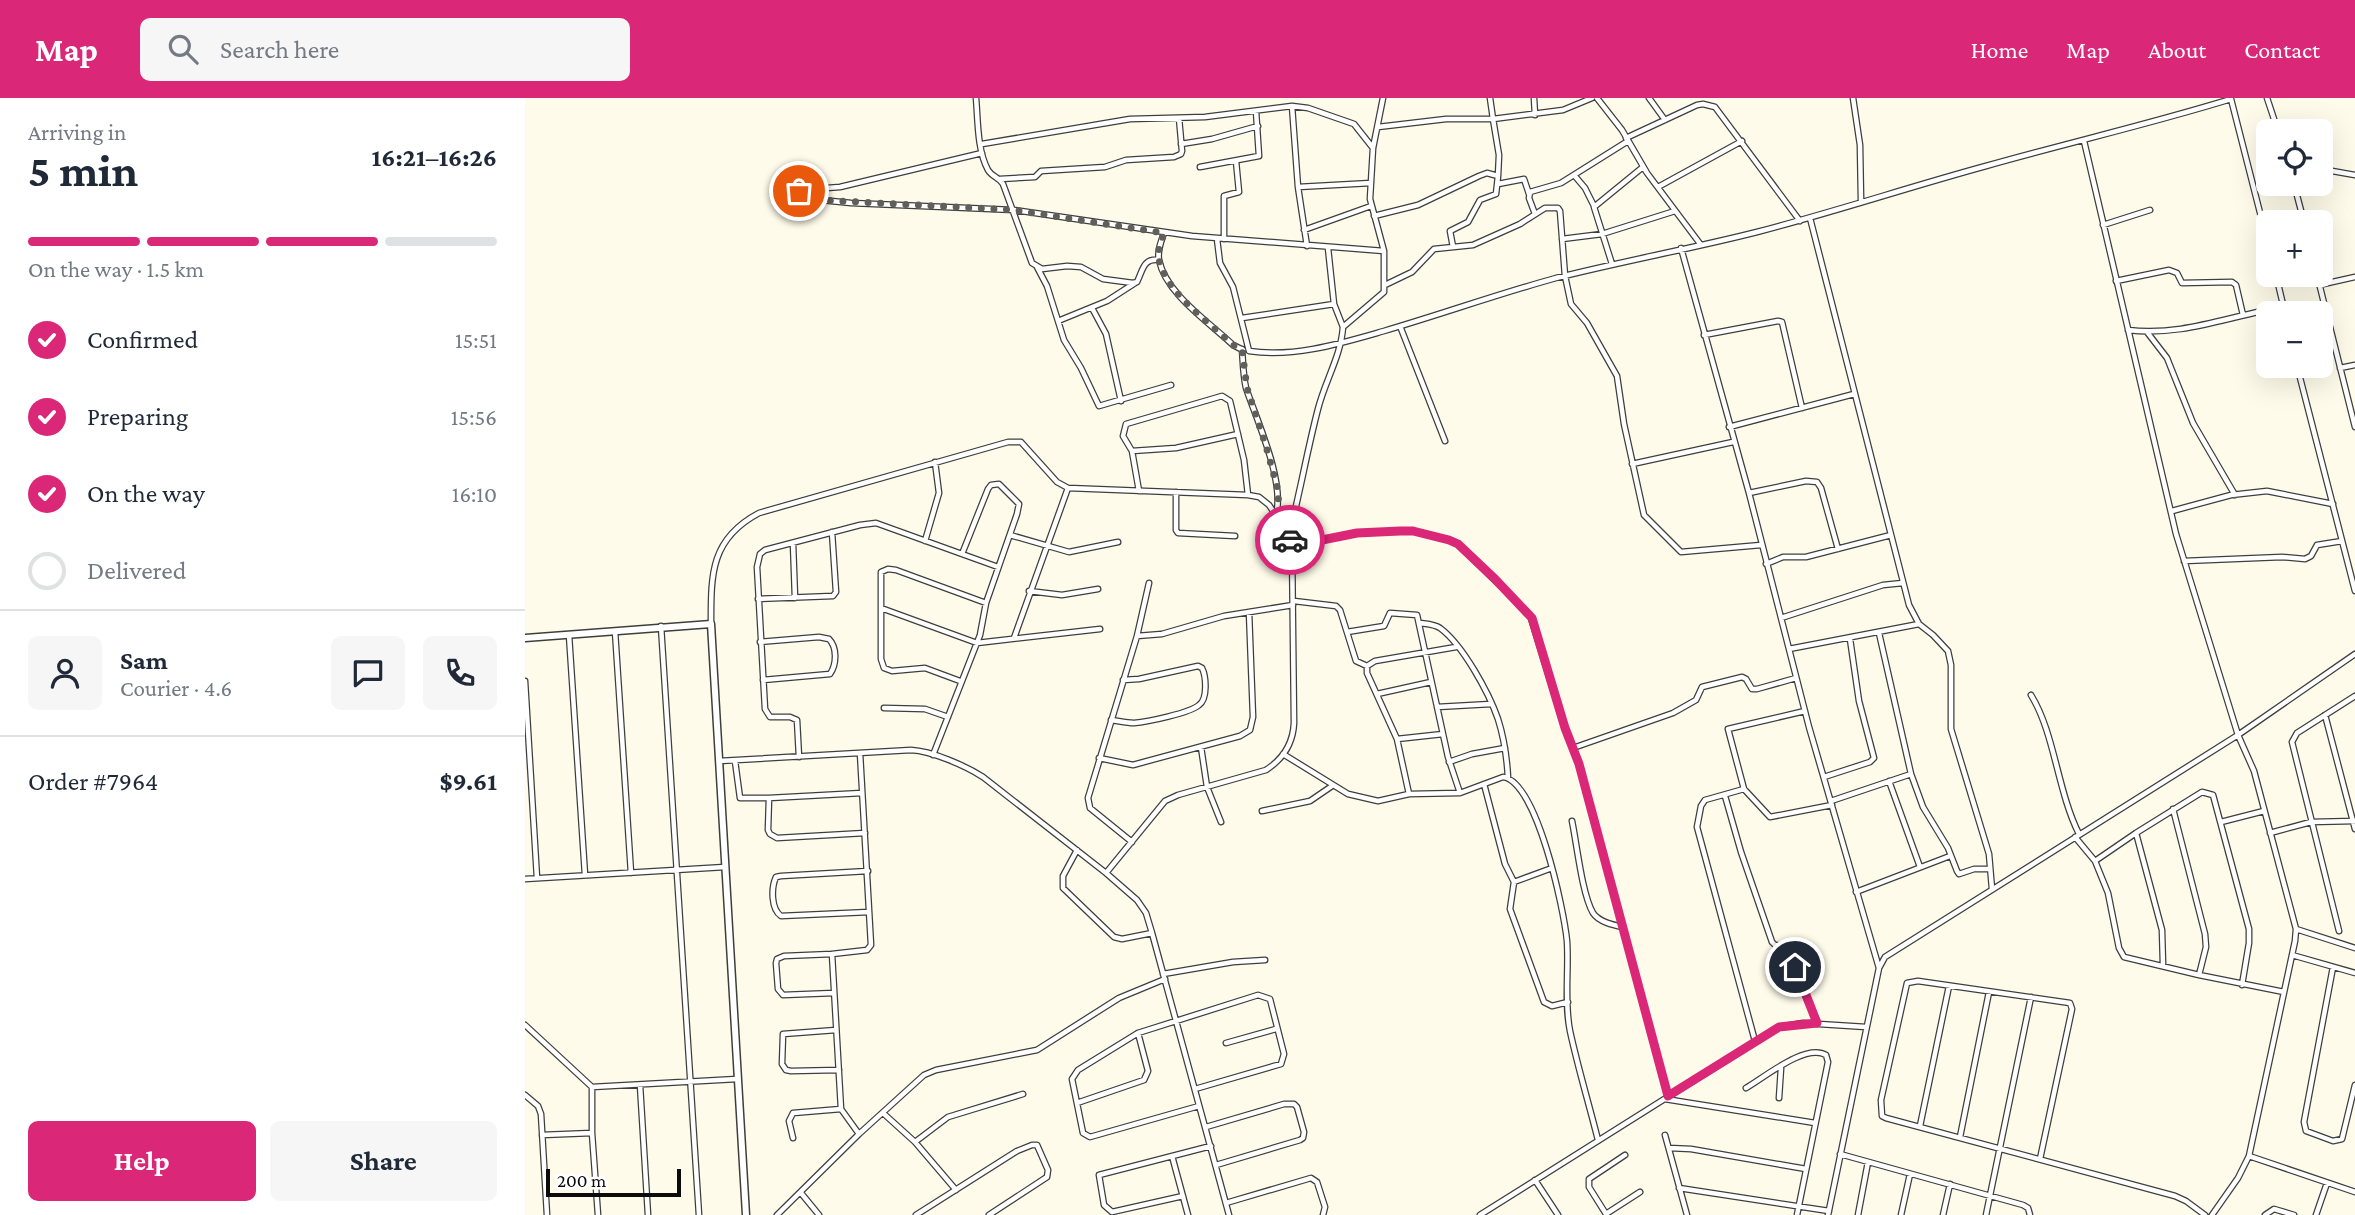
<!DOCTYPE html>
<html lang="en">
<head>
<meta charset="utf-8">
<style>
  :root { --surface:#fff; --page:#f6f6f7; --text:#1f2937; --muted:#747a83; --line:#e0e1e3; --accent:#db2777 }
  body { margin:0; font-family:"Crimson Pro",serif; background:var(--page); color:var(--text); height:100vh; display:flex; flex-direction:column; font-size:26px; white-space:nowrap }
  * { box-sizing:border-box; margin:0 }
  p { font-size:23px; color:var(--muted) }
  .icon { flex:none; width:38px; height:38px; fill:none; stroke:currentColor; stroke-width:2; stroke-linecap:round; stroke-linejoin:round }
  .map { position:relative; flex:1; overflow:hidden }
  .sheet { display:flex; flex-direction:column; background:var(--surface); width:525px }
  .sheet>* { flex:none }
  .buttons { position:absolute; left:1731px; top:21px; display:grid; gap:14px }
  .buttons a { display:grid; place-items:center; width:77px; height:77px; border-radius:10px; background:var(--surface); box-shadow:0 7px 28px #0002; font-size:35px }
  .scale { position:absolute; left:21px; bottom:18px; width:135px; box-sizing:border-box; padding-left:7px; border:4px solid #0b0b0b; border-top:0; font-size:19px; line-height:24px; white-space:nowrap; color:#0b0b0b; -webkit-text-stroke:5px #fff; paint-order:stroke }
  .pin { position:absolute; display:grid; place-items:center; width:60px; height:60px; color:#fff; margin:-30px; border:4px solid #fff; border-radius:50%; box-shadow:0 2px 7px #0007 }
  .courier { position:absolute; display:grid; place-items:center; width:70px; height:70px; margin:-35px; border:5px solid #db2777; border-radius:50%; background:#fff; color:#222; box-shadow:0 2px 9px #0007 }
  .head em { font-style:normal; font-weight:700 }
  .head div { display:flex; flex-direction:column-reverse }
  .head { display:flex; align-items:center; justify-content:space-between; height:119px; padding:0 28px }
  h1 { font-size:46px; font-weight:700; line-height:52px }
  .bar { display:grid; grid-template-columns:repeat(4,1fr); gap:10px 7px; align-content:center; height:84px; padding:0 28px }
  .bar i { height:9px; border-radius:5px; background:var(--line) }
  .bar .selected { background:var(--accent) }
  .bar p { grid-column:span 4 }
  .line { display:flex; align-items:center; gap:18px; padding:0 28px; border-top:2px solid var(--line) }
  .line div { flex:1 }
  .round { display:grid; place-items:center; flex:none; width:74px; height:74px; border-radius:10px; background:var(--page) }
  ol { padding:0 28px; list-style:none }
  li { display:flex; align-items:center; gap:21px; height:77px }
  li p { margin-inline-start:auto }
  li .icon { padding:7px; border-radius:50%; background:var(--accent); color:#fff; stroke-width:4 }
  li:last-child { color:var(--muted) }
  li i { width:38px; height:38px; border:4px solid var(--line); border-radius:50% }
  .action { display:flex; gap:14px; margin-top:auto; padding:14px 28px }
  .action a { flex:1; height:80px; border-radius:10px; background:var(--accent); color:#fff; font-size:28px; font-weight:700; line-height:80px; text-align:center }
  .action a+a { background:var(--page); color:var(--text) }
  header { display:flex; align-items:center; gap:42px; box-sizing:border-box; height:98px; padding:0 35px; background:var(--accent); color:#fff }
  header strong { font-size:33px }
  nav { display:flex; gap:38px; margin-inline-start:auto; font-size:24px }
  .search { width:490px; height:63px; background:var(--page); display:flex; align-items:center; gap:18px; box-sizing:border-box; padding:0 24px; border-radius:10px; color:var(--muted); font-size:26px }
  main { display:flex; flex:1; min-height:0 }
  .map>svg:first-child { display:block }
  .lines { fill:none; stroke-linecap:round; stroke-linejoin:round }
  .minor-casing { stroke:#3e3e3e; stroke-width:7 }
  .tertiary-casing { stroke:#3e3e3e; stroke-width:9 }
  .minor { stroke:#fff; stroke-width:4.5 }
  .tertiary { stroke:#fff; stroke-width:6 }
  .done { stroke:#605f59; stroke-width:7; stroke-dasharray:0 12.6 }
  .route { stroke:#db2777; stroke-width:9 }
</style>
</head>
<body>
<header>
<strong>Map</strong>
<div class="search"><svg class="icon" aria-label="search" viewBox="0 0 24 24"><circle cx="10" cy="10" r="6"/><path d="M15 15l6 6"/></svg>Search here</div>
<nav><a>Home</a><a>Map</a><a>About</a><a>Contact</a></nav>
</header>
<main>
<section class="sheet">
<div class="head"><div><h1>5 min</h1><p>Arriving in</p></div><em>16:21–16:26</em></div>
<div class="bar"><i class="selected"></i><i class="selected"></i><i class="selected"></i><i></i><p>On the way · 1.5 km</p></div>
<ol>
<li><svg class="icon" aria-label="check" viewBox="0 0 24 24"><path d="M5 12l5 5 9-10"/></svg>Confirmed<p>15:51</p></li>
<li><svg class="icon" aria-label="check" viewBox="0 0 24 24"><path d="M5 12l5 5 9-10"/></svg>Preparing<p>15:56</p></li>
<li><svg class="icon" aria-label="check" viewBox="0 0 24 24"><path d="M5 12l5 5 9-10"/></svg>On the way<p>16:10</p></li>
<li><i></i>Delivered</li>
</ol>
<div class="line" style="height:126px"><a class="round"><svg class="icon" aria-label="person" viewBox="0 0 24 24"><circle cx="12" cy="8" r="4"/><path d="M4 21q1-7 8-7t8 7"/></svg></a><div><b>Sam</b><p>Courier · 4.6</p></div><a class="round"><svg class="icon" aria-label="chat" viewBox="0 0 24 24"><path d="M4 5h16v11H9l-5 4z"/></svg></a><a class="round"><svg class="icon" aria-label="phone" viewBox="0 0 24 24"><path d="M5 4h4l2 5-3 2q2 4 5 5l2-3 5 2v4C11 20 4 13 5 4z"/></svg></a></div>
<div class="line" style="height:91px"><div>Order #7964</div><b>$9.61</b></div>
<div class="action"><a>Help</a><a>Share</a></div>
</section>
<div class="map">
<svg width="1830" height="1117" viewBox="0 0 1830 1117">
  <rect width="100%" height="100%" fill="#fffbea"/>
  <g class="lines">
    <defs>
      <path id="minor" d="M 451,0 C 453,22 452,52 463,72 C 467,79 474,79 478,86 L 507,165 L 517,171 L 542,168 L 556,169 L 578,181 L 608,185 L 612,184 C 618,172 618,160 634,162
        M 965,0 L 968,21 L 1038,12 L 1067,0
        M 1009,0 L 1010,17
        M 1072,0 L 1097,32 L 1122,75 L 1176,147
        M 1124,0 L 1140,22
        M 1328,0 L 1335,47 L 1336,103
        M 1742,0 L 1753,33
        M 1706,1 L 1743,146
        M 767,8 L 773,89 L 782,148
        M 853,29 L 921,21 L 968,21 L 974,57 L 973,78
        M 1101,40 L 1172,7 L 1178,6 L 1190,9 L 1275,123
        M 1559,43 L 1651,436 L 1713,637 L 1729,673 L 1771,831 L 1770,843 L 1724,1058 L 1713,1080 L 1687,1117
        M 457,46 L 605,21 L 680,19 L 767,8 L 783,10 L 829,26 L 848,50
        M 656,46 L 687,41 L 733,28
        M 457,55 L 315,89 L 275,92 L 273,97 L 276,100 L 326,105 L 489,112 L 667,138 L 859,153
        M 675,69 L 734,58 L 731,13
        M 1796,71 L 1830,77
        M 1049,77 L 1060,90 L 1069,108
        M 475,81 L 510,79 L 516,73 L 580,69 L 601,62 L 649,59 L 656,56 L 657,53 L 654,20
        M 973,86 L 999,81 L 1004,96
        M 1769,86 L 1779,124
        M 773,89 L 846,85
        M 1133,89 L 1217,43
        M 1010,116 L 1004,100 L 1005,94 L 1036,85 L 1103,43
        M 849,118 L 893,107 L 954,78 L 962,75 L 973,78 L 971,96 L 955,102 L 943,124 L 925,133 L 928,149
        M 1285,120 L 1384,507 L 1394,526 L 1408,537 L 1423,553 L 1426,567 L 1426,631 L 1464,756 L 1467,791
        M 1578,127 L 1625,112
        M 779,132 L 846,108
        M 639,135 C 636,144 632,153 634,162 C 641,196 684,224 708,247 L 718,252
        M 692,141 L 695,165 L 708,189 L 724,253 C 769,260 817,245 859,233 C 917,216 973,196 1031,180 C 1098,163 1165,151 1232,134 C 1309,114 1384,89 1461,68 C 1542,45 1625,26 1706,1
        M 699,141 L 699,98 L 714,94 L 711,63
        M 1037,141 L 1077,136 L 1150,113
        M 803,150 L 809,206 L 818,229
        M 1156,150 L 1224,395 L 1284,629 L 1354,870
        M 1087,166 L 1069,109 L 1118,69
        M 512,169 L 522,188 L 539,242 L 556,270 L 574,308 L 646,287
        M 1751,177 L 1760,215
        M 1792,177 L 1830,329
        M 1591,183 L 1644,172 L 1652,175 L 1657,185 L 1707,184 L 1711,187 L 1718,217
        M 860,187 L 887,174 L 909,151 L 948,147 L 995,126 L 1020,110 L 1033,110 L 1035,113 L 1040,178 L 1046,206 L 1062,225 L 1092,278 L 1099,326 L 1119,417 L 1156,454 L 1236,447
        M 1794,187 L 1830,179
        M 567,210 L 581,236 L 596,303
        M 717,220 L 809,206
        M 533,223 L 582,203 L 610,185
        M 875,228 L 920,343
        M 1603,232 C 1657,239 1706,217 1759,209
        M 1622,234 L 1642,260 L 1668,325 L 1710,397
        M 1179,237 L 1253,223 L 1257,224 L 1277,310
        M 717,251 C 718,264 718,277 721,290 C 732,323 760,383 751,417
        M 1772,268 L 1830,493
        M 1815,270 L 1830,267
        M 1204,329 L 1329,296
        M 607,353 L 651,350 L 713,336
        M 1107,366 L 1208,344
        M 614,393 L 607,353 L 598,338 L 601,326 L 697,298 L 705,303 L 719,362 L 723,397
        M 651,394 L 651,432 L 653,435 L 710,438
        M 1224,395 L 1281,383 L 1292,384 L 1296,390 L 1313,451
        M 1647,413 L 1706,397 L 1742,393 L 1808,406
        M 485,437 L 544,454 L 593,444
        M 764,437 C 775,395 782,353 793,311 C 800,283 816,258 818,229 L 859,194 L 859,153 L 845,101 L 848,50 L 858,0
        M 400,443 L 414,395 L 410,364
        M 268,445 L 270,500
        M 767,448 L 832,435 L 875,433 L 888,433 L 924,442 L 933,446 L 1005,517 L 1040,630 L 1054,666 L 1143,998
        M 1659,463 L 1757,459 L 1780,461 L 1786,458 L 1792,447 L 1817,443
        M 1241,466 L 1258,459 L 1281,459 L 1366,437
        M 504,493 L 537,497 L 573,491
        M 233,501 L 308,498 L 311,494 L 307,434
        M 769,503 L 811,508 L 815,512 L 831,563 L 842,568
        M 356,510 L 452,545 L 575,531
        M 1256,520 L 1358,487 L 1378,485
        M 895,525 C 902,526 909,526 915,530 C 938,547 964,595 973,621 C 979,640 982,660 983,680
        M 186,526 C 186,477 185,441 234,415 L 483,344 L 496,344 L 532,384 L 543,390 L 723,397 L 734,399 L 744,407 L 764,437 L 767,448 L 769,625 C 768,646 758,661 741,672 L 653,697 L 640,703 L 581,775
        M 136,528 L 174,1117
        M 90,533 L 106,775
        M 822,534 L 859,528 L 865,515 L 892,517 L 923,659 L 935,695
        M 44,537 L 60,777
        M 612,538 L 637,536 L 699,518 L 768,507
        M 489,540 L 543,390
        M 235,544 L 294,539 L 304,541 C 312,549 312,566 305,576 L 238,582
        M 1264,551 L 1394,526
        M 0,583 L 12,780
        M 435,583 L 400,570 L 367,573 L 359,570 L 356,561 L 356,474 L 363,471 L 371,472 L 461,505
        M 852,596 L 906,584
        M 1506,597 C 1530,636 1532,692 1554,736
        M 912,609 L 966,606
        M 359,610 L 400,611 L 423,619
        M 1800,617 L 1830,731
        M 586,622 C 594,623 601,625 609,625 C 622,624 665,615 674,607 C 683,601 681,578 677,570 L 673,568 L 614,581 L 598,582
        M 872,641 L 918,636
        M 676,649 L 682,689 L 696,724
        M 1048,650 L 1148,615 L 1171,602 L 1177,589 L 1217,579 L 1221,581 L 1227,591 L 1232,591 L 1271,580
        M 758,656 L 823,696 L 853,703 L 884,696 L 935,695 L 978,679 C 1012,683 1039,812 1042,843 C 1044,872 1039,904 1045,933 C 1053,970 1064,1006 1073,1042
        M 408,657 L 455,537 L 461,505 L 492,416 L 494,406 L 474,386 L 466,387 L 463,391 L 437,456
        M 274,659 L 272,622 L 265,619 L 245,619 L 240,611 L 232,469 L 235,456 L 240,452 L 335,427 L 351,425 L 473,469
        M 574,660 L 608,667 L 715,638 L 725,632 L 728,619 L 724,514
        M 194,663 L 386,652 C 407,653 441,668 458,679 L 581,775 L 612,802 L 621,815 L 627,835 L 704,1117
        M 210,663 L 215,700 L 244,700
        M 924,664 L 947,656 L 980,650
        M 1386,676 L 1398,709 L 1423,750 L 1432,773 L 1434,776 L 1449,771 L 1465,771
        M 1299,679 L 1345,664 L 1349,660 L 1334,603 L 1325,541
        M 1364,683 L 1395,769
        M 959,686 L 980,766 L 989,784
        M 1219,691 L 1203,631 L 1280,613
        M 337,695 L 244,700 L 243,732 L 245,736 L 252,740 L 340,735
        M 884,696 L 872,641 L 842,575 L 842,568 L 850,563 L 931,549
        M 1200,698 L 1216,754 L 1247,844 L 1250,847 L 1261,848 L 1264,852 L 1276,887 L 1292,925
        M 1306,703 L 1386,676 L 1354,535
        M 1648,711 L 1680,836 L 1681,849 L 1674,877 L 1759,894
        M 737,713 L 785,703 L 807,688
        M 1047,723 C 1052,747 1057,796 1068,815 C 1074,824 1088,827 1098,829
        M 1696,724 L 1739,713
        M 1611,735 L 1637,832 L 1638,867
        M 1745,735 L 1786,724 L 1830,723
        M 1550,739 L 1570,763 L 1611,735 L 1677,694 L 1688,697 L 1724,831 L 1724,845 L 1717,887
        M 607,744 L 565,710 L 563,700 L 612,538 L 624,485
        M 552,752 L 538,778 L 538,790 L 589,839 L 597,841 L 627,835
        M 1570,763 L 1583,795 L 1594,850 L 1599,859 L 1674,877
        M 1027,770 L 989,784 L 985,811 L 1019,904 L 1027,908 L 1043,904
        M 343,773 L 256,778 L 251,779 C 246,790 246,811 256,818 L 344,814
        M 0,781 L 200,769
        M 1331,794 L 1425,758
        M 1771,831 L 1830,850
        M 1814,833 L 1767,644 L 1772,635 L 1830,598
        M 307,856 L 259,858 L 252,861 L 251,865 L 253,891 L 258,897 L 309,895
        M 1767,857 L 1830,875
        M 1808,869 L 1779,1024 L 1781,1033 L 1808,1043 L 1817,1041 L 1830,987
        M 638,876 L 708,864 L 740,862
        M 0,927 L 67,989 L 212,981
        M 311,932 L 258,936 L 257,966 L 261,972 L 266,973 L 314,972
        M 1230,943 L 1172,729 L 1176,708 L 1180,702 L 1219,691 L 1245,719 L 1307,707
        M 701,945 L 751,931
        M 115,987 L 123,1117
        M 67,989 L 67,1035 L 73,1117
        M 1221,990 C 1240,979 1281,945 1301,957 L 1303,964 L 1272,1117
        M 670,991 L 756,966 L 759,956 L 745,901 L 733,897 L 613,935 L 553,972 L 547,981 L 558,1035 L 565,1039 L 674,1008
        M 0,997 L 13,1008 L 16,1016 L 22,1117
        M 1254,1000 L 1256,970
        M 1140,1001 L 1290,1025
        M 552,1005 L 619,982 L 623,973 L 613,935
        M 358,1015 L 390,1044 L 431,1092
        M 1395,1028 L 1424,888
        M 681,1029 L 759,1006 L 769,1006 L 772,1009 L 779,1034 L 778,1040 L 775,1042 L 691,1067
        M 334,1036 L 316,1011 L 307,856 L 342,852 L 346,847 L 335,655
        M 17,1037 L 67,1035
        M 1140,1037 L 1162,1117
        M 1435,1039 L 1464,894
        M 268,1040 L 264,1023 L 268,1015 L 316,1011
        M 390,1044 L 423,1019 L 498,996
        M 1144,1050 L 1166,1051 L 1281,1071
        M 1315,1056 L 1498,1107 L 1503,1110 L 1505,1117
        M 647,1058 L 663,1117
        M 1724,1058 L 1830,1094
        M 1515,1061 L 1547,911 L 1545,905 L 1393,883 L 1382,885 L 1356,1002 L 1357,1018 L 1361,1020 L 1650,1098 L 1661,1103 L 1680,1117
        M 1010,1082 L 1033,1117
        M 1154,1090 L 1304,1113
        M 276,1095 L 294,1117
        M 658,1098 L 587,1114 L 579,1107 L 574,1077 L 686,1048
        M 701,1105 L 786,1080 L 792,1084 L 800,1109 L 798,1117
        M 1081,1116 L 1064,1089 L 1064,1081 L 1100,1057
        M 1081,1116 L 1115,1094
        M 252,1117 L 334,1036 L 399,977 L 411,972 L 512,952 L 594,900 L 640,881
        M 391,1117 L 492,1053 L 507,1047 L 512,1047 L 523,1072 L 522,1079 L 464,1117
        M 955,1117 L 1254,929 L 1278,925 L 1341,929
        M 1303,1117 L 1354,870 L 1360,859 L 1713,637 L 1830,556
        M 1333,1117 L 1343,1064
        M 1376,1117 L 1385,1076
        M 1418,1117 L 1425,1086
        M 1461,1117 L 1506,899
        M 1740,1117 L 1749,1111 L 1769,1117
        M 1791,1117 L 1802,1085"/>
      <path id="tertiary" d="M 0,540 L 186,526 L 221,1117"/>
    </defs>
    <use href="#minor" class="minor-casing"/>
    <use href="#tertiary" class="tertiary-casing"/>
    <use href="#minor" class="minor"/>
    <use href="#tertiary" class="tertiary"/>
  </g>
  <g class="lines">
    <path class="done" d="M 274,93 L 273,97 L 276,100 L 295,102 L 489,112 L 639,135 C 636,144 632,153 634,162 C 642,196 684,224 708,247 L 717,251 L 722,290 L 741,348 L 754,396 L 751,418 L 765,442"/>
    <path class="route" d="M 765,442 L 767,448 L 832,435 L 875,433 L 888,433 L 924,442 L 933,446 L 970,481 L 1007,520 L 1040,630 L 1054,666 L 1143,998 L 1254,929 L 1292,925 L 1270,869"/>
  </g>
</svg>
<div class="buttons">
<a><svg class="icon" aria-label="locate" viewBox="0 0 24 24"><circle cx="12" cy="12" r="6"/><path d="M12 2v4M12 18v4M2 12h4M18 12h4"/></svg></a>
<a>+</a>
<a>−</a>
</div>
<div class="scale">200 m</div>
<div class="pin" style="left:274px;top:93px;background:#ea580c"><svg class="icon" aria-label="bag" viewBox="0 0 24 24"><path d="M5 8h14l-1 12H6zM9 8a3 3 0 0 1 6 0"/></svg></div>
<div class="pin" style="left:1270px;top:869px;background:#1f2937"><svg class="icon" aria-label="home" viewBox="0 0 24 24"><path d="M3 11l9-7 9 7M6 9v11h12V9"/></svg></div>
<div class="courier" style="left:765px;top:442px"><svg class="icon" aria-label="car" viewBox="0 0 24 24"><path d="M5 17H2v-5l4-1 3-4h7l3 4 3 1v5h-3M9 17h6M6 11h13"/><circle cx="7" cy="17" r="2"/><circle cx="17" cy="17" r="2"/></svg></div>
</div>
</main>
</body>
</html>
